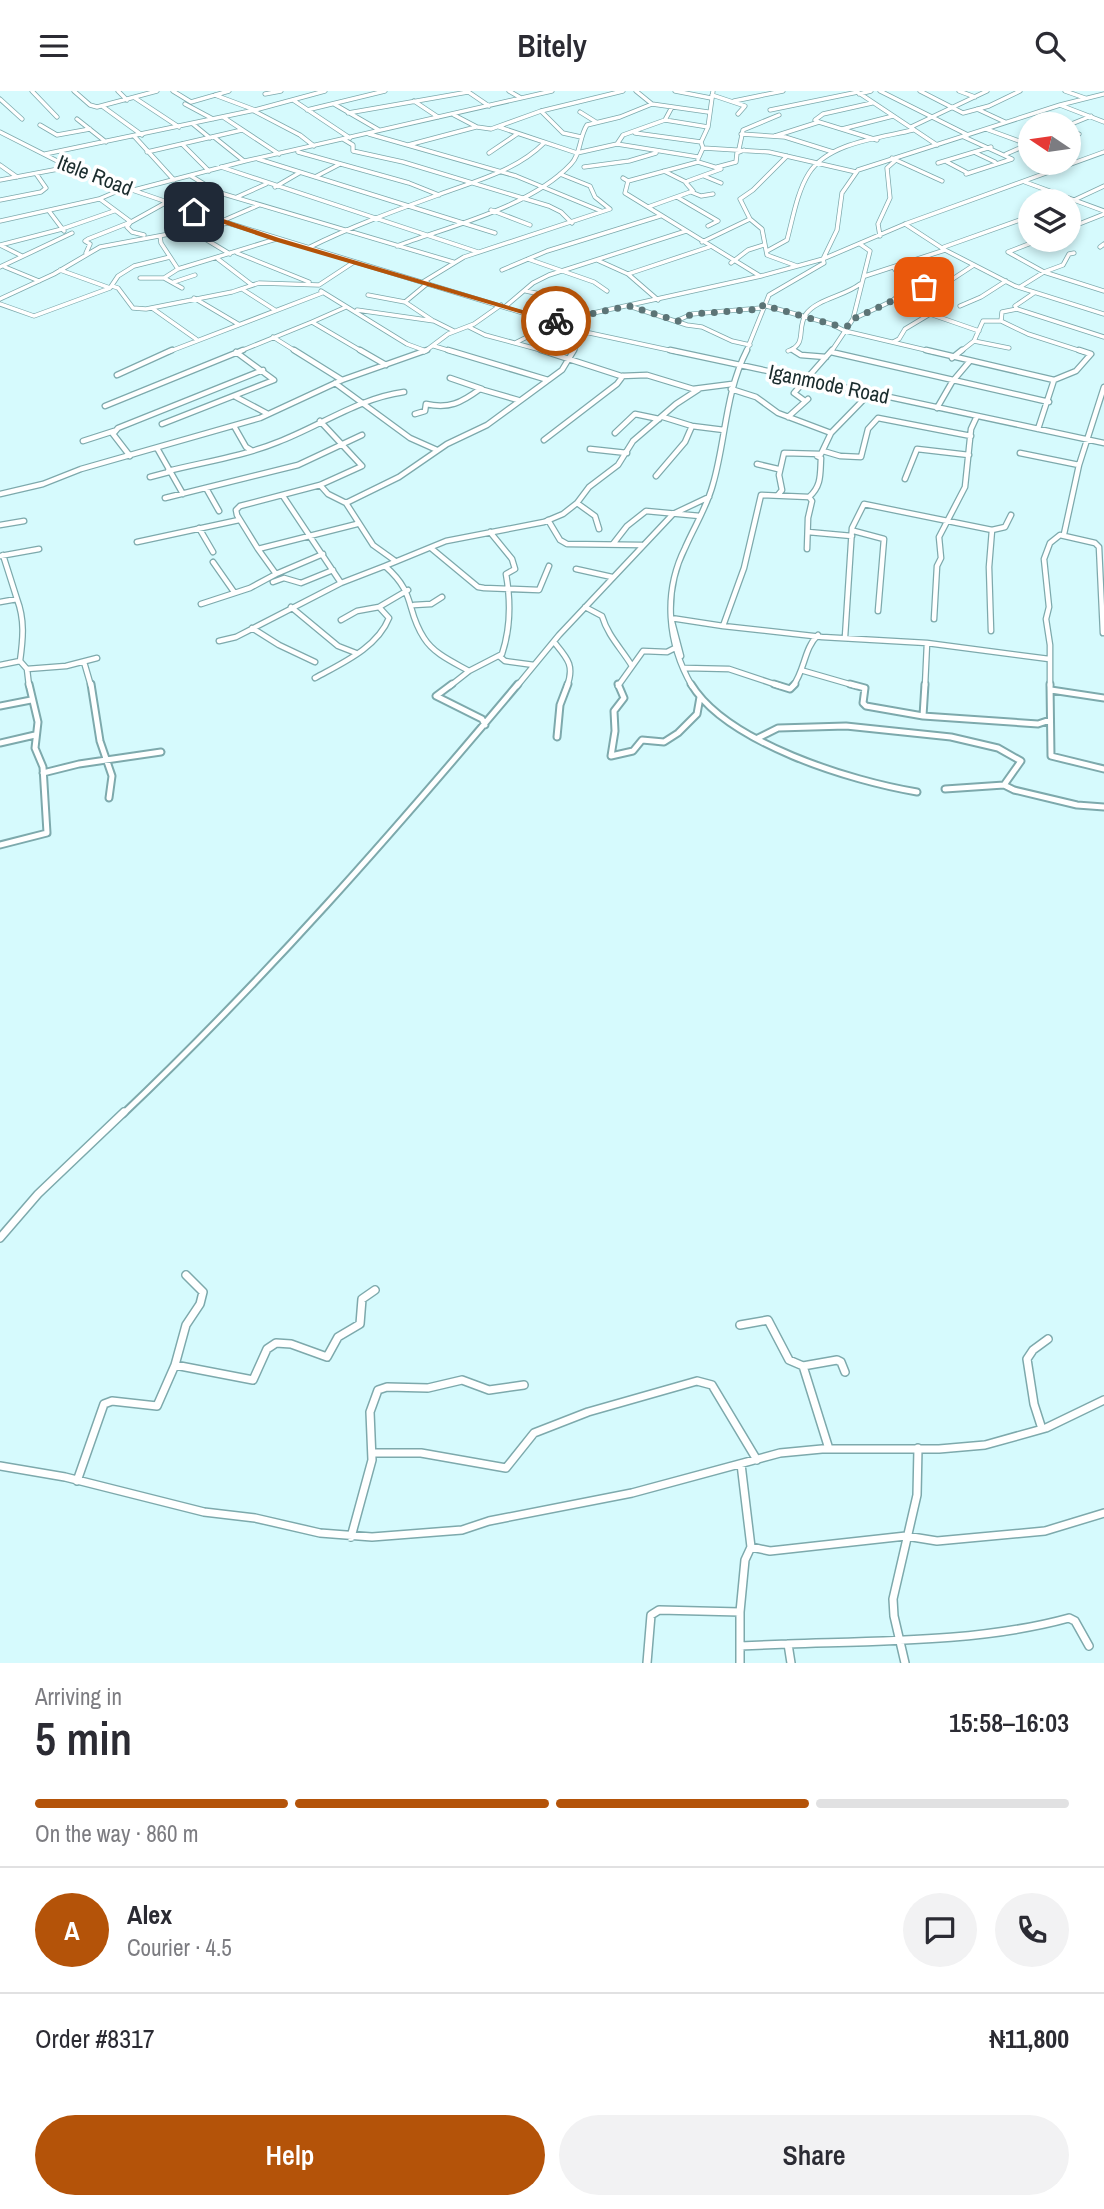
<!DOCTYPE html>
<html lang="en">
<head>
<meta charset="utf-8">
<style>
  :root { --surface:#fff; --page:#f2f2f3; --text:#2b2b33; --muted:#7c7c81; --line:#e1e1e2; --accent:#b45309 }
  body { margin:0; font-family:"Archivo Narrow",sans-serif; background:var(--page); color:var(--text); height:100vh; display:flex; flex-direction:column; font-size:26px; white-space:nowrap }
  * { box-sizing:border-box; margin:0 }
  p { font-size:23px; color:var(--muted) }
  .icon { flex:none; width:38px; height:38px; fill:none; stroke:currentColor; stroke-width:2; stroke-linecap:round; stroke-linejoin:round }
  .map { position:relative; height:1572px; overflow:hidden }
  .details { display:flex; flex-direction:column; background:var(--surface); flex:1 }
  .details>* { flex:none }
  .needle { width:46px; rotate:283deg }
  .fabs { position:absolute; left:1018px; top:21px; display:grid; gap:14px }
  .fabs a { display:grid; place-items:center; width:63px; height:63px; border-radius:50%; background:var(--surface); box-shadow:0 4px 10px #0003; font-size:35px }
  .pin { position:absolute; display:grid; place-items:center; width:60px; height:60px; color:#fff; margin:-30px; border-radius:14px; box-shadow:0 4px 10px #0006 }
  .courier { position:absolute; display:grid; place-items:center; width:70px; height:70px; margin:-35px; border:5px solid #b45309; border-radius:50%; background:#fff; color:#222; box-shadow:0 2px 9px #0007 }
  .overview em { font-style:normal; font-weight:600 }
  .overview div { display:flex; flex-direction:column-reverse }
  .overview { display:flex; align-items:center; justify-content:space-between; height:119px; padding:0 35px }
  h1 { font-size:46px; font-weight:600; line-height:52px }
  .bar { display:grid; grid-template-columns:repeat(4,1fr); gap:10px 7px; align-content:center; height:84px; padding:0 35px }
  .bar i { height:9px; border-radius:5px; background:var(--line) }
  .bar .current { background:var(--accent) }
  .bar p { grid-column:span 4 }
  .line { display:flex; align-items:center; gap:18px; padding:0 35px; border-top:2px solid var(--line) }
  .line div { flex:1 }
  .round { display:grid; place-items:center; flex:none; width:74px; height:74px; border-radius:37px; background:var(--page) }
  .cta { display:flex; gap:14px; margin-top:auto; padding:14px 35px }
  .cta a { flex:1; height:80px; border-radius:42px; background:var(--accent); color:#fff; font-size:28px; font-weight:600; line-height:80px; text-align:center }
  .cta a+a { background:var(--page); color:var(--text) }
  header { display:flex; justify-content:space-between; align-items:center; height:91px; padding:0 35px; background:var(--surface); font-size:32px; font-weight:600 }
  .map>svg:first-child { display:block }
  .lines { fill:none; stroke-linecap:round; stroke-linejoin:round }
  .minor-far3-casing { stroke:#7da9ac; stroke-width:5 }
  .minor-far2-casing { stroke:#7da9ac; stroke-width:7 }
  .minor-far1-casing { stroke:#7da9ac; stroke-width:9 }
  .minor-casing { stroke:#7da9ac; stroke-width:10 }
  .minor-far3 { stroke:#fff; stroke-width:3.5 }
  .minor-far2 { stroke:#fff; stroke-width:4.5 }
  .minor-far1 { stroke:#fff; stroke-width:5 }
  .minor { stroke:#fff; stroke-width:7 }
  .route { fill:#b45309 }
  .done { stroke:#5c7476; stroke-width:7; stroke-dasharray:0 12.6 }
  .labels { text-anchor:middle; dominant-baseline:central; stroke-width:7; stroke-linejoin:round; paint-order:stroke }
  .far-street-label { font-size:21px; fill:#1a2c2d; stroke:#fff }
</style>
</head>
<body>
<header><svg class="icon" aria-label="menu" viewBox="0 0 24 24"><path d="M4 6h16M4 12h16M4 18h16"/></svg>Bitely<svg class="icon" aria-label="search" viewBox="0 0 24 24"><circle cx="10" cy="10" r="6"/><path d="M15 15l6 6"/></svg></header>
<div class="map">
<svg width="1104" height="1572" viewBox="0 0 1104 1572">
  <rect width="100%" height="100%" fill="#d6fafd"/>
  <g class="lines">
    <defs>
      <path id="minor-far3" d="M 32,0 L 57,26
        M 74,0 L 90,14 L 97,16 L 157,0
        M 118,0 L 127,9
        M 173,0 L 191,11 L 229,0
        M 467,0 L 489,15
        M 509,0 L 521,7
        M 636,0 L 652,13
        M 675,0 L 711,7
        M 856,0 L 937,54
        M 880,0 L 968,44
        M 920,0 L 963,22 L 989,15 L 1020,0
        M 959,0 L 975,6
        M 1065,0 L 1085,7
        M 265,3 L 281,0
        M 859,3 L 871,0
        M 215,4 L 255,19
        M 712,4 L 745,15 L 738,23
        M 135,7 L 179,36
        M 0,8 L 22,28
        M 293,9 L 350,47
        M 414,10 L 438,26
        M 734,10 L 783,0
        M 185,13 L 213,28
        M 334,13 L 379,39
        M 1060,14 L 1104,31
        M 102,15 L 142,44
        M 977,18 L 1005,31
        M 307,19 L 385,0
        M 770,19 L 858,1
        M 254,20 L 300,44 L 314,55
        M 541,20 L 563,42 L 581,46
        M 580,21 L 596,31
        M 348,22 L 468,1
        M 454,24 L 477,36 L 491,38 L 541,20 L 623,0
        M 223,26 L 279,63
        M 77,28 L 106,51
        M 665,29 L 708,36
        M 819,31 L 815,29 L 823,23 L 872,12
        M 193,33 L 210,47
        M 40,34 L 57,44 L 90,38
        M 1069,34 L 1091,25
        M 499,36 L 577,62 L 617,53 L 698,66
        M 911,36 L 987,0
        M 842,38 L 893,25
        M 986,38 L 1027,53
        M 1069,39 L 1079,43 L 1069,48
        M 0,41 L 77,80 L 228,132 L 585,241 L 678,261
        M 635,42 L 701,51
        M 369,43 L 516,85 L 601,120
        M 741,43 L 785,46 L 833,61
        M 134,45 L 174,89
        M 775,45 L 819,31 L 877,49
        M 214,46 L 244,70
        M 964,46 L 1012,68 L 966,83
        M 343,48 L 353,54 L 353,60 L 403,71 L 549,115 L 561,121 L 572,132
        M 182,53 L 209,80
        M 617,53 L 623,44 L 665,29 L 672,16
        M 408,54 L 476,36
        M 703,57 L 769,61 L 856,81
        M 739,58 L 743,39 L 779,24
        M 147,61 L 242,39
        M 298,61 L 409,92 L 439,104
        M 489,62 L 517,43
        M 976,62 L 995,71
        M 45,63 L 255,19 L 325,0
        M 1006,63 L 1029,53
        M 787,65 L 753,99 L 740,108 L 750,128 L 762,138 L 767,164 L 797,175
        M 258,68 L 495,142
        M 698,68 L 703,57 L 701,51 L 708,36 L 713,0
        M 896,69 L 942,90
        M 947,71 L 966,81
        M 938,72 L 991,56
        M 0,74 L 17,86
        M 221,76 L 478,161
        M 584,76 L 629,70 L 656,62
        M 717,76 L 736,71 L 737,62 L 744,59
        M 664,80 L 686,91
        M 191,85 L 217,101 L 453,171
        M 704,85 L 721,92
        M 315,86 L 340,73
        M 623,87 L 628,90 L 698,71 L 721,78 L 688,90 L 686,92 L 693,100 L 648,116
        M 0,89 L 69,76
        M 628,90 L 625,102 L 760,185
        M 1025,91 L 1104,120
        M 275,96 L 299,82
        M 134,99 L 245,70 L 552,0
        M 691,101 L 701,105 L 713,103
        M 237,106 L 266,93
        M 677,106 L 718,130 L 708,135
        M 100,108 L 131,131
        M 0,109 L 41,101 L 46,97 L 37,84
        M 1072,110 L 1104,95
        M 491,119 L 530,134
        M 49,120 L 64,140
        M 0,130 L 99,108 L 125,97
        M 222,130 L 259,114
        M 130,132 L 127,136 L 132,141 L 144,144
        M 905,133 L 945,159 L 1015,195 L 1104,223
        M 1069,137 L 1104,123
        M 192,140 L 230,163
        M 160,145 L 161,152 L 178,178
        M 880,145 L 878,133 L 890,107 L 887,77 L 896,69 L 892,67
        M 1039,149 L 1008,161 L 1044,181 L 1104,200
        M 702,151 L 750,128
        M 0,154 L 62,138 L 114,120
        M 0,154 L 22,165
        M 397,155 C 450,135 531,116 571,73 C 581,63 579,46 587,34 L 620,26 L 652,13 L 708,21
        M 944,156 L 1031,125
        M 1100,156 L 1104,153
        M 308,157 C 350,136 394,120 438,104 C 475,90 516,80 544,52
        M 767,160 L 787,149 C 793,127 797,101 809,82 C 829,51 881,47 913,39
        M 86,162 L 90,153 L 85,150 L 88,148 L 131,131 L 167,111
        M 237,162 L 309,191
        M 218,168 L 252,194
        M 528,168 L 594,191 L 607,200
        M 597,169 L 628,183 L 658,209
        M 731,172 L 748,159 L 764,154
        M 0,176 L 72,142
        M 5,176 L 39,190
        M 894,177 L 910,199
        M 60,179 L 110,197
        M 502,179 L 547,160 L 660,125
        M 628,183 L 709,156
        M 865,185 L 945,159
        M 140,187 L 164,187
        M 174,191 L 195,184
        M 423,191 L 464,166 L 610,118 L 595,106 L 590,95 L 560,83
        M 112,195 L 118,197 L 133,217 L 146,218 L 232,201 L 259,192 L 319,194 L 354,171
        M 1020,196 L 1044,181 L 1063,174 L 1069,163 L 1074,162
        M 182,197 L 164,187 L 178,178 L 276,148
        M 242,198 L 275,219
        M 321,200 L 407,253 L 426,260
        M 526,200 L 558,207 L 549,219
        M 368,204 L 405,211 L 432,229
        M 194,207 L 238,233
        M 0,208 L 54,183 L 100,156 L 228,132
        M 405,211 L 428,192
        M 0,213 L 34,225 L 110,197 L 118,185 L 134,175 L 170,166
        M 763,214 L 831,233 L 845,240 L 934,261
        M 506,215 L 533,192 L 549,184 L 686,140
        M 629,215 L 687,234 L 702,236 L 732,250 L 750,254
        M 960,215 L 981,206 L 1006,190
        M 346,216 L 312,231 L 363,261
        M 152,217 L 196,248
        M 1017,218 L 1015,215 L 1034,202
        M 357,219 L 434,230 L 454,240
        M 853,228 L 870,160 L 860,153
        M 557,230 L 761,185 L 823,168 L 905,133 L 1104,61
        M 676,230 L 692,223 L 761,217
        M 1001,230 L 1002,221 L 1017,218 L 1104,246
        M 469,236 L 485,244 L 548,261
        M 273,246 L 297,261
        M 974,250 L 1009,257
        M 517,251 L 531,244 L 553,224
        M 893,251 L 899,248 L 905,238 L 930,223 L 979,240
        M 434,255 L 454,261
        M 793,259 L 796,261
        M 788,260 C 808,253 796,238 806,223 C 817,208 845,205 860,193
        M 168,261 L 322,202
        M 238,261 L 312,231
        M 424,261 L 448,243 L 474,233 L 501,214
        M 573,261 L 585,241
        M 746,261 L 769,204 L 824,172 L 823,168 L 837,139 L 842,102 L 858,79 L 1060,14 L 1104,3
        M 831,261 L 853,228 L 892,210 L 903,201 L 945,193 L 974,174
        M 960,261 L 974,250 L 983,230 L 1001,230 L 1028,243 L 1084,261"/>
      <path id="minor-far2" d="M 294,259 L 342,289
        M 360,259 L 386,274
        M 448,259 L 548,289
        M 541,259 L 621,285 L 647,284 L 693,298 L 732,293
        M 670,259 L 1104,352
        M 793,259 L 801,264 L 826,266
        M 926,259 L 1054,289
        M 831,261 L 1049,311
        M 952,267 L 962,259
        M 117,284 L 172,259
        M 450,287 L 482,298
        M 335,292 L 410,347 L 437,359
        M 731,298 L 756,306 L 778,322 L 831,342
        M 236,306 L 268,323
        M 805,310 L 794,302 L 832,259
        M 105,315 L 243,259
        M 937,317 L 952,291 L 969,271
        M 415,323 L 425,320 L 426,313 C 449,318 461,312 480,298 L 518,309
        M 663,326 L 692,335 L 724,339
        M 788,326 L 808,308
        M 320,330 L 362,375 L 320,394 L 240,415 L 236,419 L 237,424 L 258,458 L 357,433
        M 162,333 L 274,289 L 236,261
        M 234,335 L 246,356 L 251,359
        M 1038,338 L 1054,289 L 1076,280 L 1091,263 L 1079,259
        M 615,342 L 635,323 L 659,328
        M 544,349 L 617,293 L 623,285
        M 83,350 L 114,340
        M 157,357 L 183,403
        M 590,358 L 627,362
        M 823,360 L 840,365 L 861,366 L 868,338 L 878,327 L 971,345
        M 1020,362 L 1079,374
        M 130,365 L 113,343 L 118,337 L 263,279
        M 757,373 L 778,378
        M 168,380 C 204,371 244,365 278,351 C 320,335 359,307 404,301
        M 656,385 L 685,351 L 692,335
        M 150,386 L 169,381
        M 905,388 L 917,358 L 969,364
        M 320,394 L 328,403 L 346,412 L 373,454 L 394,469
        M 206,397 L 219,420
        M 0,403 L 43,393 L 81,378 L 260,327 L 342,289 L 427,259
        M 778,404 L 782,399 L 779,384 L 784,362 L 821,363 L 831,342 L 870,302
        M 809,406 L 761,404 L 744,477 L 723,535 L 822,546 L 927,552 L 1049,568
        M 809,406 C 822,395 820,382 821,367 L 817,365
        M 165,407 L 298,374 L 362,344
        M 346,412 L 399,386 L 447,353 L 487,334 L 562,279 L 574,259
        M 577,412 L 595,425 L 599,438
        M 548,429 L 560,449 L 567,453 L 642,454
        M 0,434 L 24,430
        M 199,437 L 213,461
        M 854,440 L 884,448 L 878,520
        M 808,441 L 852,445
        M 1064,443 L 1079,374 L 1104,296
        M 137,451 L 239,429
        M 613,453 L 627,435 L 646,420 L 700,425
        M 431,457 L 478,496 L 484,497 L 539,499 L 549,475
        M 258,458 L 276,483 L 323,463
        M 807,458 L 808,427 L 812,410 L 809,406
        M 3,464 L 17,508
        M 0,465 L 39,458
        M 213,471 L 234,501
        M 576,478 L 612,486
        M 273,491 L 284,487 L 301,492 L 333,479
        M 341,492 L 385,475
        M 0,511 L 17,508 C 25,529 23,548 20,570
        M 201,513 L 250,497 L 276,483
        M 414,514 L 431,513 L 442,506
        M 291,516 L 338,555 L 356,562
        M 585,516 L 602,525 C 608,545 621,557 632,575
        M 934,528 L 937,475 L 941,467 L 939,446 L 965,396 L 971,338 L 977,325
        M 341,529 L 357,520 L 379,516 L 408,499
        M 252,537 L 279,554 L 315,571
        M 991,540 L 989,476 L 992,439
        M 845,546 L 852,437 L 864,413 L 992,439 L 1005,436 L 1011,424
        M 219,550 L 236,546 L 341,492 L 283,405
        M 554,551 C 567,567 575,574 567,595
        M 499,565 L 505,570 L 534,574
        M 681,565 L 671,527 L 723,535
        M 20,570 L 27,578 L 29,595
        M 84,571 L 91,595
        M 0,574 L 20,570
        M 685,577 L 729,578 L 780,595
        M 27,578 L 66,575 L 97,567
        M 469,580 C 453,571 434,563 424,547 C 405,518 417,503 385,475 L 446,450 L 544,431 L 563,423 L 577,412 L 589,396 L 618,374 L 633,350 L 676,313 L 699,298
        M 804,580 L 856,595
        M 315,587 C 342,572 377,557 389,527 L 379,516
        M 450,595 L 469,580 L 502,563 C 511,536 511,511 506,483 L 515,478 L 512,468 L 490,441
        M 517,595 L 559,544 L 673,423 L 709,406
        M 618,595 L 643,560 L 667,561 L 675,557
        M 692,595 C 667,552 663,501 685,457 C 694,436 707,416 713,393 C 726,348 725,302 747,259
        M 793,595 C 805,579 804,557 818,544
        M 925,595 L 927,552
        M 1050,595 L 1050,554 L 1046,528 L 1049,516 L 1044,468 L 1050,452 L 1060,444 L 1095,452 L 1099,456 L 1103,542"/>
      <path id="minor-far1" d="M 91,593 L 100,650 L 112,685 L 109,707
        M 452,593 L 436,605 L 482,628 L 485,634
        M 618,593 L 624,607 L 614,620 L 615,640 L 611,665 L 633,660 L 642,649 L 664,651 L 678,642 L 697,623 L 700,606
        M 691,593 C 727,652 851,690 917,701
        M 774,593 L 790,598 L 795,593
        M 850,593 L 865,597 L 863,612 L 866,615 L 923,625 L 925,593
        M 1050,593 L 1051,665 L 1104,678
        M 1051,599 L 1104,607
        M 0,615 L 31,609
        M 923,625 L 1038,633 L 1050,629
        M 557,646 L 560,614 L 568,593
        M 758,647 L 778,637 L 846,635 L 951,646 L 998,657 L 1021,670 L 1004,694
        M 0,652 L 35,644
        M 43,682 L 79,673 L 161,661
        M 945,698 L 1004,694 L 1014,699 L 1077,714 L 1104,716
        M 0,754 L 47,742 L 43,676 L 35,657 L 38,631 L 29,593
        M 123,1023 C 264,889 393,742 518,593"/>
      <path id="minor" d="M 0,1147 L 38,1103 L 124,1021
        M 740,1234 L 768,1229 L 789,1269 L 803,1275 L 829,1358
        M 175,1274 L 186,1234 L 200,1213 L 203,1201 L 186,1184
        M 803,1275 L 837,1269 L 841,1271 L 845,1281
        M 1042,1338 L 1034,1313 L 1027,1268 L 1033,1259 L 1048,1248
        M 373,1362 L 421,1362 L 506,1377 L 534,1342 L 588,1321 L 697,1290 L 712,1294 L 757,1369
        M 741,1373 L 751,1456
        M 0,1375 L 65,1386 L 204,1421 L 255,1427 L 320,1442 L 372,1446 L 462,1439 L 489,1430 L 632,1402 L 780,1362 L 822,1358 L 939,1358 L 985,1354 L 1046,1337 L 1104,1309
        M 77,1390 L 104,1313 L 112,1310 L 157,1315 L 175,1274 L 253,1289 L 267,1258 L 276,1252 L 291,1253 L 327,1266 L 338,1246 L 360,1233 L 362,1208 L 375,1199
        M 351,1446 L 372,1369 L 370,1321 L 378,1299 L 387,1296 L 428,1297 L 462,1289 L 489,1299 L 524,1294
        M 740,1521 L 740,1555
        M 647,1572 L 651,1524 L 659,1519 L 740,1521 L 745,1469 L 751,1456 L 770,1460 L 906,1445 L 937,1450 L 1045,1440 L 1104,1422
        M 740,1572 L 740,1555 L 788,1553
        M 791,1572 L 788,1553 C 878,1550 982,1551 1069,1527 L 1075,1530 L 1089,1555
        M 905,1572 L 894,1525 L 893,1508 L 917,1404 L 918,1357"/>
    </defs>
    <use href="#minor-far3" class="minor-far3-casing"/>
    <use href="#minor-far2" class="minor-far2-casing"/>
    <use href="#minor-far1" class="minor-far1-casing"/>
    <use href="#minor" class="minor-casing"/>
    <use href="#minor-far3" class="minor-far3"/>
    <use href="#minor-far2" class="minor-far2"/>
    <use href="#minor-far1" class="minor-far1"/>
    <use href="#minor" class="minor"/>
  </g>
  <path class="route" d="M 192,119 L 197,119 L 279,147 L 560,230 L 553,232 L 274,150 L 192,122 Z"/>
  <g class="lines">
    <path class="done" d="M 556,230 L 629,215 L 678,230 L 692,223 L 761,218 L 763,214 L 834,234 L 849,235 L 853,228 L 892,210 L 900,202 L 924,196"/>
  </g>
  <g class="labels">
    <g class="far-street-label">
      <text transform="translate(95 84) rotate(21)">Itele Road</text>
      <text transform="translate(829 293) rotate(12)">Iganmode Road</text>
    </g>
  </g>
</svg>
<div class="fabs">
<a><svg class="needle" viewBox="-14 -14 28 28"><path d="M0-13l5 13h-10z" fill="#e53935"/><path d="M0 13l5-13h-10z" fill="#7c7c81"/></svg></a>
<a><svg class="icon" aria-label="layers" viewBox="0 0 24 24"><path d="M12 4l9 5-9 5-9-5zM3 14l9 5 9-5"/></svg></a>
</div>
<div class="pin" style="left:924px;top:196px;background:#ea580c"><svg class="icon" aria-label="bag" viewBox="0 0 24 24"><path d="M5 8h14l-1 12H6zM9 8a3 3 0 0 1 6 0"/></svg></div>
<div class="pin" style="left:194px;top:121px;background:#1f2937"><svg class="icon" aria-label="home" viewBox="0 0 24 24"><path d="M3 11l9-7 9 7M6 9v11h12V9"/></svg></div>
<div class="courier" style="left:556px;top:230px"><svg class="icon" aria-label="bike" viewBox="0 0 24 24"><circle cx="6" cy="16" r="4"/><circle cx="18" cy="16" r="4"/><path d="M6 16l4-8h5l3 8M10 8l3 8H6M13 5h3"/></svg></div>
</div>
<section class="details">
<div class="overview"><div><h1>5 min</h1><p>Arriving in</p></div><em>15:58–16:03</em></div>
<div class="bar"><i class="current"></i><i class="current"></i><i class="current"></i><i></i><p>On the way · 860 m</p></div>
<div class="line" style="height:126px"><b class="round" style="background:var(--accent);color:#fff">A</b><div><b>Alex</b><p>Courier · 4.5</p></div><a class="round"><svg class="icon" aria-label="chat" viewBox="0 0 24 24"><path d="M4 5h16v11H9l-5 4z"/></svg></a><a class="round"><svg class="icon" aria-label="phone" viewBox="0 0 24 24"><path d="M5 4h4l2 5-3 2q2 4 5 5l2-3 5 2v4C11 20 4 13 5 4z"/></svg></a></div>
<div class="line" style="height:91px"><div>Order #8317</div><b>₦11,800</b></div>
<div class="cta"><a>Help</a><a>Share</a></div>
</section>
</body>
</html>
